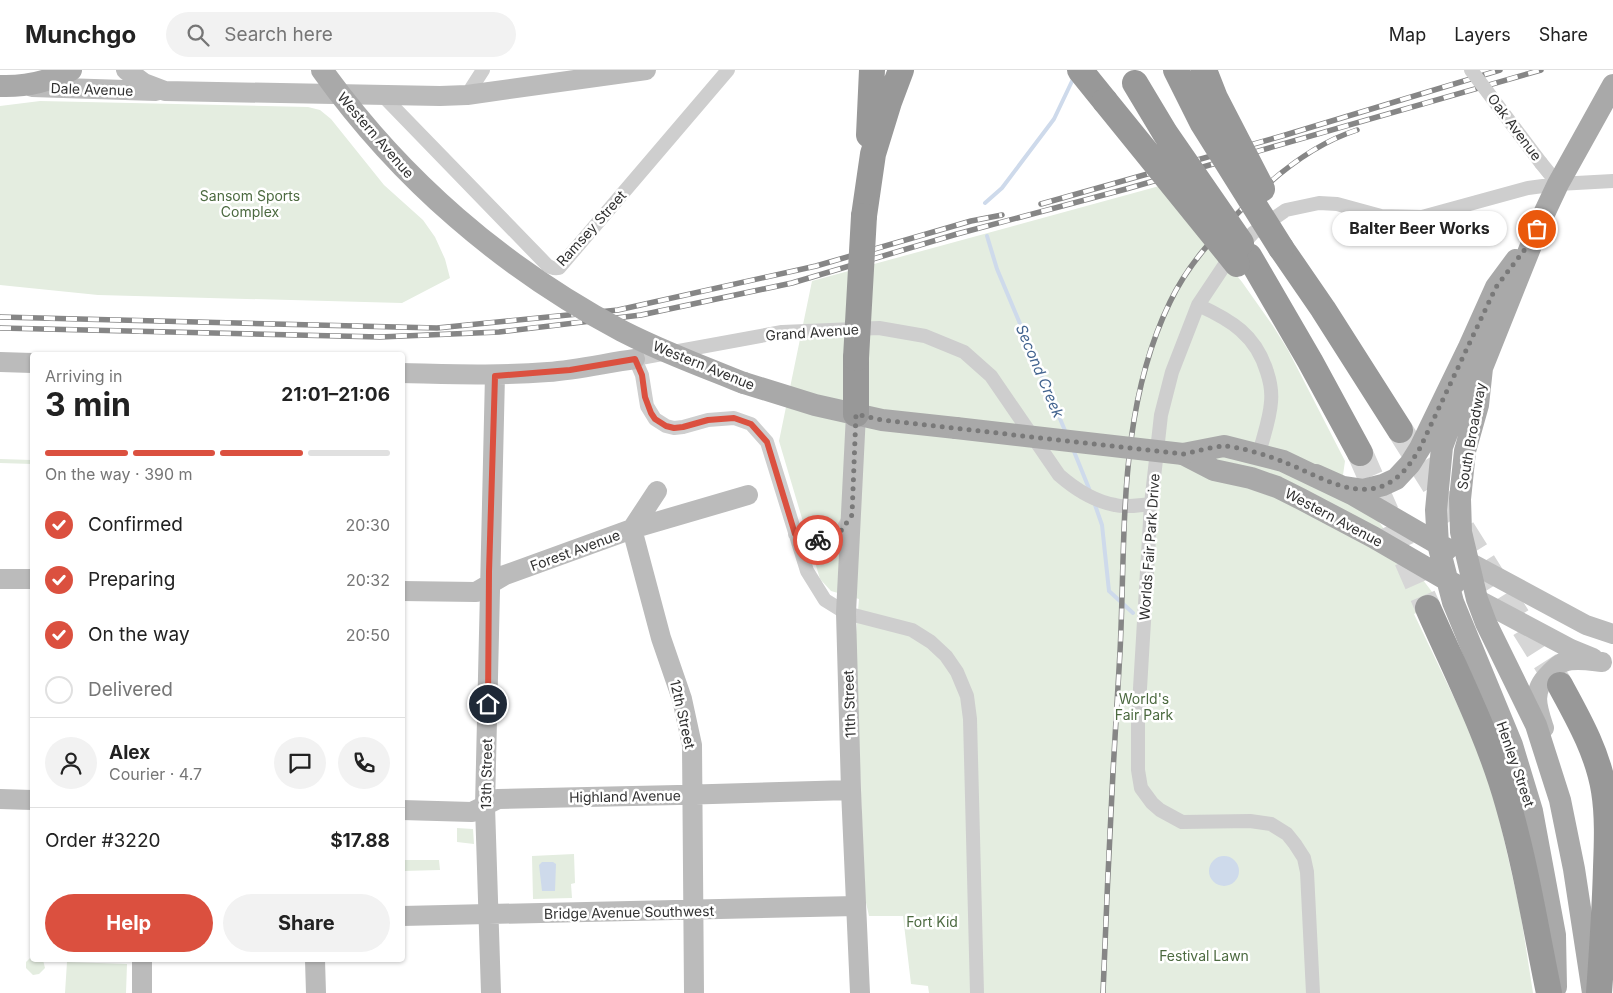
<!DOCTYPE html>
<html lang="en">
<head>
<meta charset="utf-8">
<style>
  :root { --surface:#fff; --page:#f2f2f2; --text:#222; --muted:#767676; --line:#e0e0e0; --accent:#db503f }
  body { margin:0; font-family:Inter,sans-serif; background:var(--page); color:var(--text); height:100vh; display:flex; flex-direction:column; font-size:19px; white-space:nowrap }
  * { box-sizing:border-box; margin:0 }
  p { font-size:16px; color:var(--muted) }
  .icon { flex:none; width:28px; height:28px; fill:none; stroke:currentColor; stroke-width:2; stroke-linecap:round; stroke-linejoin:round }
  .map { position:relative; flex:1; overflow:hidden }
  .sheet { position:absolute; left:30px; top:282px; width:375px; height:610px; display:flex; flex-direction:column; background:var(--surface); border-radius:5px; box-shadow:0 1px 4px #0004 }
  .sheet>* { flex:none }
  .pin { position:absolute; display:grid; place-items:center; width:42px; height:42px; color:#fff; margin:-21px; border:2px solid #fff; border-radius:50%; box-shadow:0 1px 5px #0007 }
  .courier { position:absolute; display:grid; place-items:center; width:50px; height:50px; margin:-25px; border:4px solid #db503f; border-radius:50%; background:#fff; color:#222; box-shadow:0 1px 6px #0007 }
  .bubble { position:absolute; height:35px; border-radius:18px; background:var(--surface); box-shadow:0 1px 4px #0004; font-size:16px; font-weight:700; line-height:35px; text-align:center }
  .headline em { font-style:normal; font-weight:700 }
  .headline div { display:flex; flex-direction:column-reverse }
  .headline { display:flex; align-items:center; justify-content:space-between; height:85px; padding:0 15px }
  h1 { font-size:32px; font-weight:700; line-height:38px }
  .bar { display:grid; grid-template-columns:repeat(4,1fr); gap:8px 5px; align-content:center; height:60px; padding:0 15px }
  .bar i { height:6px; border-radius:4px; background:var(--line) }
  .bar .selected { background:var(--accent) }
  .bar p { grid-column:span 4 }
  .line { display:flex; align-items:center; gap:12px; padding:0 15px; border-top:1px solid var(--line) }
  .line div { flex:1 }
  .round { display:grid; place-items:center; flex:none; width:52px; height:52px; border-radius:26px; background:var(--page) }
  ol { padding:0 15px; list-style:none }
  li { display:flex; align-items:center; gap:15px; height:55px }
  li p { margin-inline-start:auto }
  li .icon { padding:5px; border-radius:50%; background:var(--accent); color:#fff; stroke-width:4 }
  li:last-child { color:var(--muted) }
  li i { width:28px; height:28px; border:2px solid var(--line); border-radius:50% }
  .action { display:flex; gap:10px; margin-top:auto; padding:10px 15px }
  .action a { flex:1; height:58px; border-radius:30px; background:var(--accent); color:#fff; font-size:20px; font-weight:700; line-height:58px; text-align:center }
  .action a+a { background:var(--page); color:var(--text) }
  header { display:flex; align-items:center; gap:30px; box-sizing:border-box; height:70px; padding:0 25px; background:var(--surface); border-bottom:1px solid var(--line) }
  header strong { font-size:24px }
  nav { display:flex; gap:28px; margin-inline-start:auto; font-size:18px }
  .search { width:350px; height:45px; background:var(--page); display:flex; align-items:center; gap:12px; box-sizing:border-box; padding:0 18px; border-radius:28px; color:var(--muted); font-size:19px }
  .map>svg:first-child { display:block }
  .green { fill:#e4ede0 }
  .water { fill:#cedaeb }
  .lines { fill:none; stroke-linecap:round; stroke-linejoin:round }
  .stream { stroke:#cedaeb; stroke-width:4 }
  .highway-tunnel { stroke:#d6d6d6; stroke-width:26; stroke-dasharray:26 13; stroke-linecap:butt }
  .street { stroke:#cecece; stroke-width:14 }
  .secondary { stroke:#bbb; stroke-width:20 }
  .primary { stroke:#a9a9a9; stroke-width:22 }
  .highway { stroke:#989898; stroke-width:26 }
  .rail-casing { stroke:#868686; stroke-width:5.5 }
  .rail { stroke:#fff; stroke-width:4; stroke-dasharray:11; stroke-linecap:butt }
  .street-bridge { stroke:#cecece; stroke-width:14 }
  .primary-bridge { stroke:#a9a9a9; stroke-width:22 }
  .highway-bridge { stroke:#989898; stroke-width:26 }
  .done { stroke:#797979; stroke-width:5; stroke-dasharray:0 9 }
  .route { stroke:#db503f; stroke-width:6 }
  .labels { text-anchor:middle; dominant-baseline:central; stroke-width:5; stroke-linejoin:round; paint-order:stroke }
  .street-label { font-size:14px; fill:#313131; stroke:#fff }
  .park-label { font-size:14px; fill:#4c6a40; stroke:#fff }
  .water-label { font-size:15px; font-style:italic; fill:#43648f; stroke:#fff }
</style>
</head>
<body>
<header>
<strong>Munchgo</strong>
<div class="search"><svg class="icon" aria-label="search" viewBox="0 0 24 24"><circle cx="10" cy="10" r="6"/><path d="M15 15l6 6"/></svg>Search here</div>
<nav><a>Map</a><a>Layers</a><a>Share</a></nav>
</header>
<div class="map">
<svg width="1613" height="923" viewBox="0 0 1613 923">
  <rect width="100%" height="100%" fill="#fff"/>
  <path class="green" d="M 40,31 L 308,37 L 320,40 L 331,49 L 384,115 L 423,150 L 435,167 L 445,189 L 450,208 L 402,233 L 98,225 L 0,215 L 0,36 Z
    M 1163,115 L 1242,212 L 1273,256 L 1288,280 L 1345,391 L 1343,405 L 1439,531 L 1439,533 L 1414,544 L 1488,699 L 1520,840 L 1533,923 L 929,923 L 928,916 L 911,914 L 903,846 L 869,846 L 865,828 L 855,576 L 859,529 L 831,521 L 820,509 L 779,371 L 812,211 Z
    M 0,389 L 32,390 L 32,394 L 0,393 Z
    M 457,758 L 473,759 L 474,774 L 457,772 Z
    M 574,784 L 575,813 L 571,814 L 572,828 L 533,829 L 532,786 Z
    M 403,790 L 439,790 L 440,800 L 403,801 Z
    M 32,886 L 32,890 L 43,890 L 45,898 L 39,904 L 33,905 L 26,898 L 26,892 Z
    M 67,892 L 127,894 L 126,923 L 65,923 Z"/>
  <path class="water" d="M1209 801a15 15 0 1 1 30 0a15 15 0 1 1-30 0Z
    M 542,792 L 553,792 L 556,794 L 555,821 L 542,821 L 539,795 Z"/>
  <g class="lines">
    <path class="stream" d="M 985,133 L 1002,118 L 1054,49 L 1074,7
      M 987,166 L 997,199 L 1066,363
      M 1073,379 L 1090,421
      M 1094,432 L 1102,455 L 1109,521 L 1133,543"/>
    <path class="highway-tunnel" d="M 1400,360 L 1560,615
      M 1360,383 L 1428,538"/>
    <path class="street" d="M 467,25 L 483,0
      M 383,26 L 547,195 C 551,198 554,199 559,198 L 728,0
      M 1541,93 L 1558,114
      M 1198,235 C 1231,250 1256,265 1267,302 C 1270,311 1272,322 1271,332 C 1270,349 1263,367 1259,384
      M 795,464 C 807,468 828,476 839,465 C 843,460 846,453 850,447
      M 977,923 L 970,649 L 967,626 L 957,602 L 946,586 L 931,572 L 912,560 L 846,543 L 825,530 L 807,501 L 767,372 L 751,354 L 734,348 L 708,350 L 683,357 L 674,358 L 666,356 L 655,349 L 647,336 L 642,305 L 635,289 L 782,262 L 879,258 L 925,266 L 964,282 L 991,306 L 1059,405 C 1075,419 1093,431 1115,435 C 1126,438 1139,435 1151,434
      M 1313,923 L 1307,802 L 1304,788 L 1295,774 L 1287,764 L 1271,754 L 1250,751 L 1182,752 L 1160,740 L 1152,733 L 1141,718 L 1138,700 L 1138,652 L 1151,434 L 1161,345 L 1172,302 L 1198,235 L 1226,193 L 1253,163 L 1286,140 L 1319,133 L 1337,134 L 1381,146 L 1422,147 L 1528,118 L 1558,114 L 1613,111"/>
    <path class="secondary" d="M 126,0 L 144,13 L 165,21 L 440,26 L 467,25 L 646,0
      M 32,17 L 156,21
      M 0,292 L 32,293
      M 402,303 C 451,304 499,306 548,302 C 577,300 606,293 635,289
      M 856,344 L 846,543 L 851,720 L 860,923
      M 657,421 L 632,459 L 661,568 L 682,629 L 692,675 L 694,923
      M 1469,492 L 1586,555 L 1613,564
      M 0,509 L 32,509
      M 402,521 L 476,522 L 505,505 L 632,459 L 748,425
      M 1477,529 L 1571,579 L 1593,588
      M 1544,658 C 1537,637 1531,621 1549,604 C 1553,600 1558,594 1564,592 C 1575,588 1591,591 1602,592
      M 0,729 L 32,730
      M 402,740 L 472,742 L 498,729 L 678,725 L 851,720
      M 402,846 L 856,836
      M 315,890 L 316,923
      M 142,923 L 142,890
      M 491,923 L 485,736 L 495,305"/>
    <path class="primary" d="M 0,16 C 26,17 48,12 71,0
      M 1482,299 L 1460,328 L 1442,377 L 1436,440 L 1438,474 L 1453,532 L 1512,675 L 1532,741 L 1555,865 L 1556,917
      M 744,313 L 815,335 L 882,350 L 956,358
      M 1183,384 L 1214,400 L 1251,408 L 1277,417 L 1301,429 L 1373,467 L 1454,514
      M 1183,384 L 1224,376 L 1283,391 L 1352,424 L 1447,479
      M 1316,405 L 1343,417 L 1363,420 L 1383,415 L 1396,409 L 1410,394 L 1420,378 L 1469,277 L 1496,217 L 1516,190
      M 1593,923 L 1574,799 L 1560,730 L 1536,655 L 1486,553 L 1477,529 L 1461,462 L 1460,429 L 1465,381 L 1478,335 L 1482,298 L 1542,148 L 1558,114 L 1613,15"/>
    <path class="highway" d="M 1080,0 L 1105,31
      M 869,65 L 872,0
      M 864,146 L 873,84 L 889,32 L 901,0
      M 1281,178 L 1323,239 L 1400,360
      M 1249,186 L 1310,291 L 1360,383
      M 856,288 L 856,344
      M 1428,538 C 1456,602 1489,666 1508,734 C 1526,796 1536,860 1549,923
      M 1560,615 C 1578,648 1598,683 1604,721 C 1608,746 1607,772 1606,797 C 1605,839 1602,881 1599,923"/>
    <defs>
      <path id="rail" d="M 1041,134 L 1282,66 L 1500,0
        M 0,247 L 437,258 L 618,240 L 816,196 L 971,151 L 1002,145
        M 0,258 L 380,267 L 499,262 L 641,245 L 792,213 L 957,164 L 1126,119 L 1541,0
        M 1103,923 C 1106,849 1109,776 1113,702 C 1115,662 1118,622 1120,582 C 1126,465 1117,341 1170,232 C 1187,196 1214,166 1243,138 C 1275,105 1313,74 1357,60"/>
    </defs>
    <use href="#rail" class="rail-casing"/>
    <use href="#rail" class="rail"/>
    <path class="street-bridge" d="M 1471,0 L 1541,93"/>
    <path class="primary-bridge" d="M 322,0 C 400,109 503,198 622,261 C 661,281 703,297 744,313
      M 956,358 L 1183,384"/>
    <path class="highway-bridge" d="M 1176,0 L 1202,52 L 1281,178
      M 1204,0 L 1215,28 L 1262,119
      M 1135,13 L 1165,63 L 1241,173
      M 1105,31 L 1237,194
      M 856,288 L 864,146"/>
  </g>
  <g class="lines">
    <path class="done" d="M 818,470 L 832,469 L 838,465 L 852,445 L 856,344 L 882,350 L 1183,384 C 1195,382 1213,376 1225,376 C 1241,377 1269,386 1284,392 C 1318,405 1362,436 1396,408 C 1407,400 1413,389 1420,378 L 1496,217 L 1532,170 L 1537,159"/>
    <path class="route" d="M 488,634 L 489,502 L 495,306 L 570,300 L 635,289 L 642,305 L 645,327 L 651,343 L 655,349 L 666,356 L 674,358 L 683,357 L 708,350 L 734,348 L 751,354 L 767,372 L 795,464 L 811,470 L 818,470"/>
  </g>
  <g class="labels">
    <g class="street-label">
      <text transform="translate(92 19) rotate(2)">Dale Avenue</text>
      <text transform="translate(1515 57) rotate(53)">Oak Avenue</text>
      <text transform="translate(376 65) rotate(49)">Western Avenue</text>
      <text transform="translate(591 158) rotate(-48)">Ramsey Street</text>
      <text transform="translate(812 262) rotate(-4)">Grand Avenue</text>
      <text transform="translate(704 295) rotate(22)">Western Avenue</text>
      <text transform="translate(1471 366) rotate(-80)">South Broadway</text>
      <text transform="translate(1334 447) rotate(28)">Western Avenue</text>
      <text transform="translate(1149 477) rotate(-86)">Worlds Fair Park Drive</text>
      <text transform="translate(575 480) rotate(-20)">Forest Avenue</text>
      <text transform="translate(849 634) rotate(-92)">11th Street</text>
      <text transform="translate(683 644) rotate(77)">12th Street</text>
      <text transform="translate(1516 694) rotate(71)">Henley Street</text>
      <text transform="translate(486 704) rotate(-89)">13th Street</text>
      <text transform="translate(625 726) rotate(-1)">Highland Avenue</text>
      <text transform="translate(629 842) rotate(-1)">Bridge Avenue Southwest</text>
    </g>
    <g class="park-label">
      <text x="250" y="125">Sansom Sports<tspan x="250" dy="16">Complex</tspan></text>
      <text x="1144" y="628">World's<tspan x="1144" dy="16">Fair Park</tspan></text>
      <text x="932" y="851">Fort Kid</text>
      <text x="1204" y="885">Festival Lawn</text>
    </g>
    <g class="water-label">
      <text transform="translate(1040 301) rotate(67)">Second Creek</text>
    </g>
  </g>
</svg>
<div class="pin" style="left:1537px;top:159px;background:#ea580c"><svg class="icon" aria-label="bag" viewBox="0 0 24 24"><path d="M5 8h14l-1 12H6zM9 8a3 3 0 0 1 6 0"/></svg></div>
<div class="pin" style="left:488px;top:634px;background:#1f2937"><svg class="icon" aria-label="home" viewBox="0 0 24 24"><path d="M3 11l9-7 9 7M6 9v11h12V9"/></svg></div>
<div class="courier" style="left:818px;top:470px"><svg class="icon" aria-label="bike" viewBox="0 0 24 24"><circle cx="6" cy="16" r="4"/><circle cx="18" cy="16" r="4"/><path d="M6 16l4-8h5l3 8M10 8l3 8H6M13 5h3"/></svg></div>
<div class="bubble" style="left:1332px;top:141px;width:175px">Balter Beer Works</div>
<section class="sheet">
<div class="headline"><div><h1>3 min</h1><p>Arriving in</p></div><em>21:01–21:06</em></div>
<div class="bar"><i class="selected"></i><i class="selected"></i><i class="selected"></i><i></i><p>On the way · 390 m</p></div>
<ol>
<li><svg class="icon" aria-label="check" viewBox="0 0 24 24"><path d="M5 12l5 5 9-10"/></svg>Confirmed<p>20:30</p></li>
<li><svg class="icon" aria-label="check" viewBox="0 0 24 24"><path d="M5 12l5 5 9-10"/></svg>Preparing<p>20:32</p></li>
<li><svg class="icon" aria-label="check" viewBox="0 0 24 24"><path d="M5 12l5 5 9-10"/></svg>On the way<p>20:50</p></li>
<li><i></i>Delivered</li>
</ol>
<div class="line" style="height:90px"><a class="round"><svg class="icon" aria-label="person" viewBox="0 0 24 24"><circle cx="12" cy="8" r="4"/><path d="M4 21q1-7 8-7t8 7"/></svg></a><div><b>Alex</b><p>Courier · 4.7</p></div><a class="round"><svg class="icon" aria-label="chat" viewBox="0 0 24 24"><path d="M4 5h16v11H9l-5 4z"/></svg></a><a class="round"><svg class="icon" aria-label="phone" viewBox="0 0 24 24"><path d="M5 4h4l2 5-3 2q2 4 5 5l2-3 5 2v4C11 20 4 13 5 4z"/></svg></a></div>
<div class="line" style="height:65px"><div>Order #3220</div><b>$17.88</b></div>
<div class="action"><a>Help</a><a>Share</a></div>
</section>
</div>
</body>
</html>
